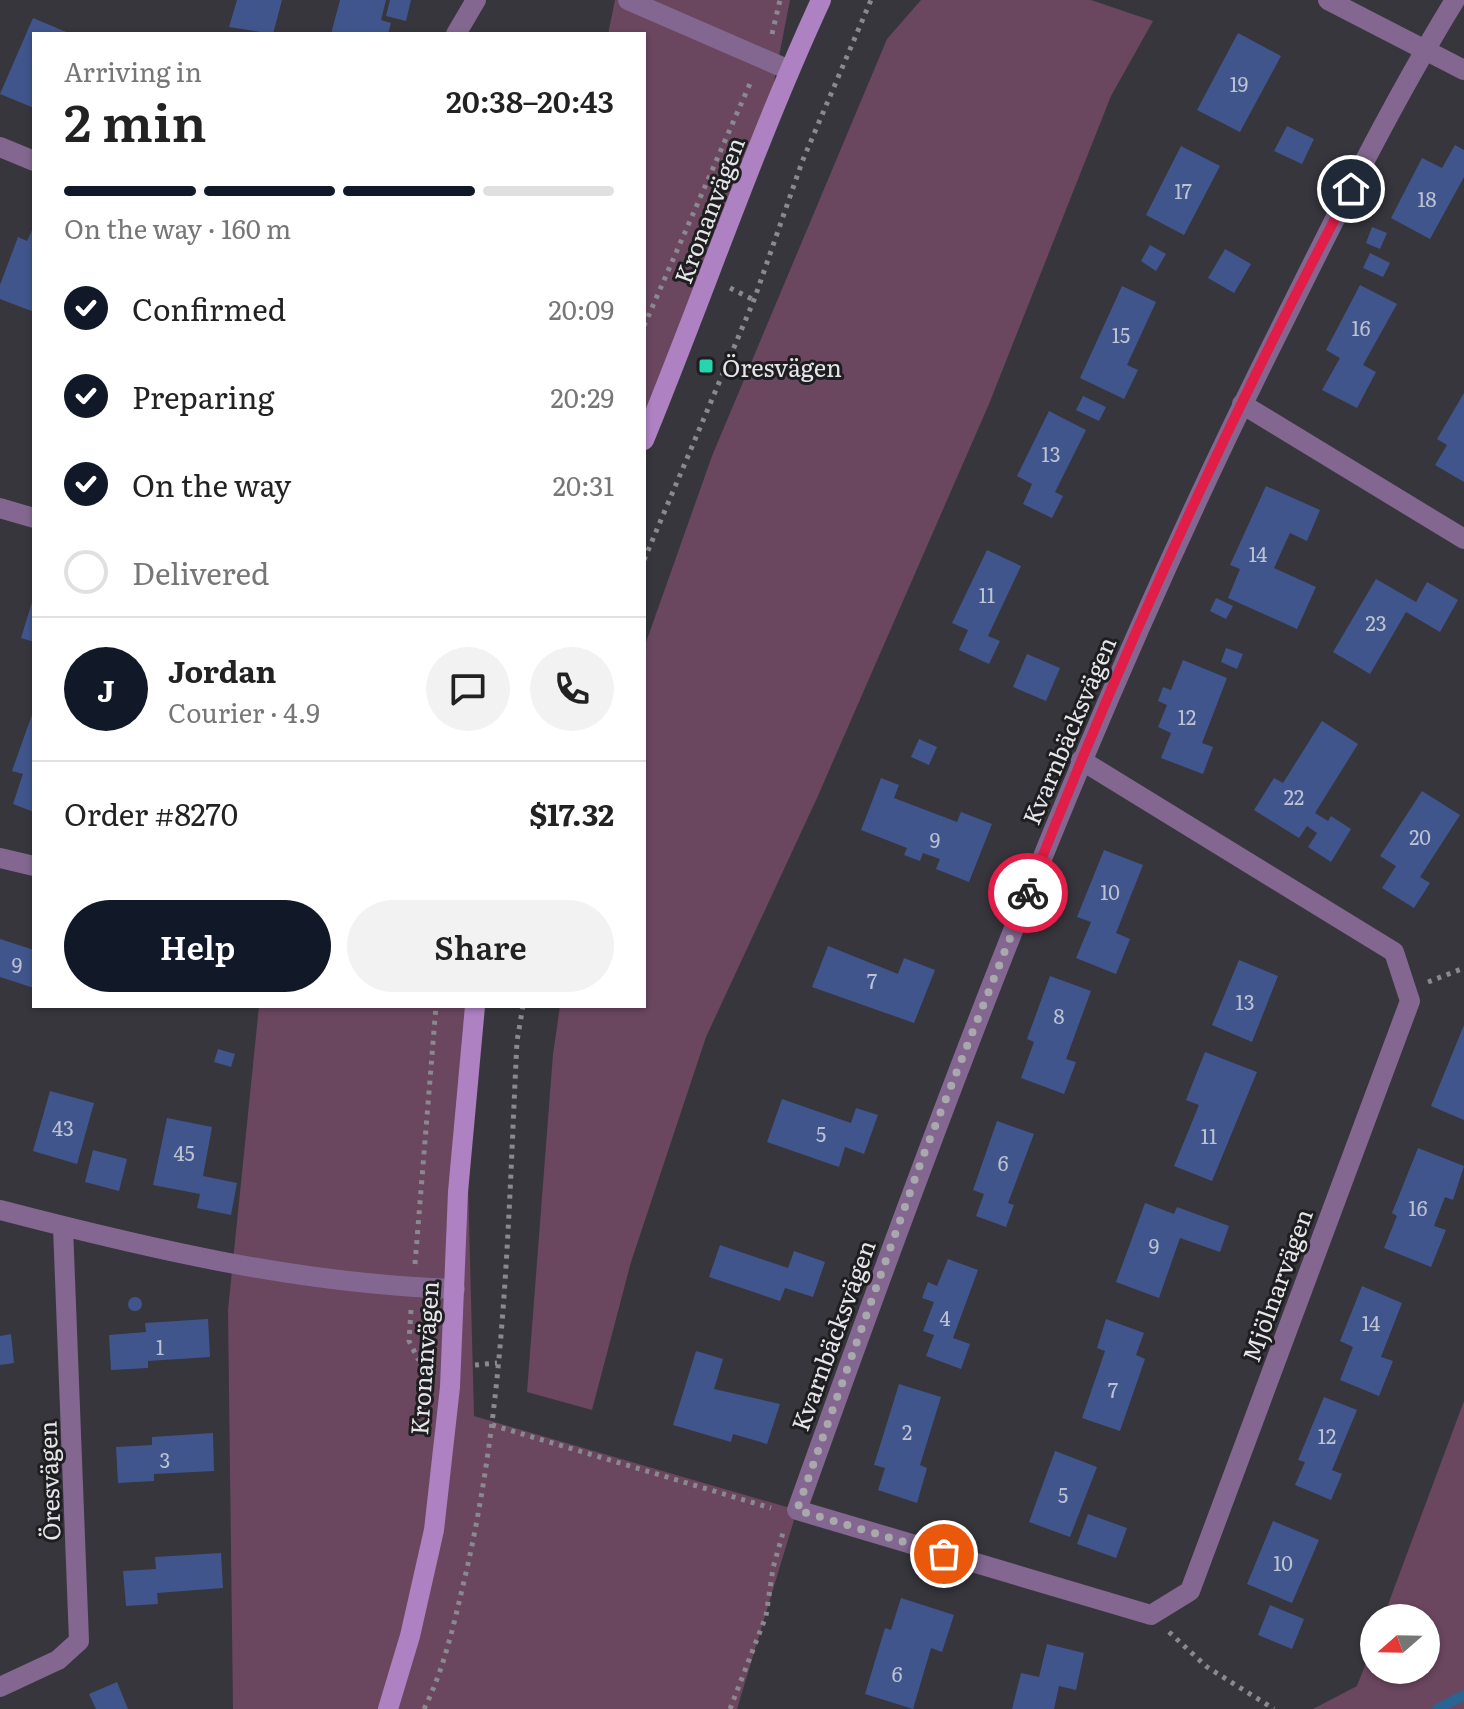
<!DOCTYPE html>
<html lang="en">
<head>
<meta charset="utf-8">
<style>
  :root { --surface:#fff; --page:#f2f2f2; --text:#222; --muted:#767676; --line:#e0e0e0; --accent:#111827 }
  body { margin:0; font-family:Literata,serif; background:var(--page); color:var(--text); height:100vh; display:flex; flex-direction:column; font-size:30px; white-space:nowrap }
  * { box-sizing:border-box; margin:0 }
  p { font-size:26px; color:var(--muted) }
  .icon { flex:none; width:44px; height:44px; fill:none; stroke:currentColor; stroke-width:2; stroke-linecap:round; stroke-linejoin:round }
  .map { position:relative; flex:1; overflow:hidden }
  .side { position:absolute; left:32px; top:32px; width:614px; height:976px; display:flex; flex-direction:column; background:var(--surface); border-radius:0px; box-shadow:0 2px 6px #0004 }
  .side>* { flex:none }
  .needle { width:52px; rotate:250deg }
  .tools { position:absolute; left:1360px; top:1604px; display:grid; gap:16px }
  .tools a { display:grid; place-items:center; width:80px; height:80px; border-radius:50%; background:var(--surface); box-shadow:0 2px 6px #0004; font-size:40px }
  .pin { position:absolute; display:grid; place-items:center; width:68px; height:68px; color:#fff; margin:-34px; border:4px solid #fff; border-radius:50%; box-shadow:0 2px 8px #0007 }
  .courier { position:absolute; display:grid; place-items:center; width:80px; height:80px; margin:-40px; border:6px solid #e11d48; border-radius:50%; background:#fff; color:#222; box-shadow:0 2px 10px #0007 }
  .summary em { font-style:normal; font-weight:600 }
  .summary div { display:flex; flex-direction:column-reverse }
  .summary { display:flex; align-items:center; justify-content:space-between; height:136px; padding:0 32px }
  h1 { font-size:52px; font-weight:600; line-height:60px }
  .bar { display:grid; grid-template-columns:repeat(4,1fr); gap:12px 8px; align-content:center; height:96px; padding:0 32px }
  .bar i { height:10px; border-radius:6px; background:var(--line) }
  .bar .current { background:var(--accent) }
  .bar p { grid-column:span 4 }
  .line { display:flex; align-items:center; gap:20px; padding:0 32px; border-top:2px solid var(--line) }
  .line div { flex:1 }
  .round { display:grid; place-items:center; flex:none; width:84px; height:84px; border-radius:42px; background:var(--page) }
  ol { padding:0 32px; list-style:none }
  li { display:flex; align-items:center; gap:24px; height:88px }
  li p { margin-inline-start:auto }
  li .icon { padding:8px; border-radius:50%; background:var(--accent); color:#fff; stroke-width:4 }
  li:last-child { color:var(--muted) }
  li i { width:44px; height:44px; border:4px solid var(--line); border-radius:50% }
  .primary-button { display:flex; gap:16px; margin-top:auto; padding:16px 32px }
  .primary-button a { flex:1; height:92px; border-radius:48px; background:var(--accent); color:#fff; font-size:32px; font-weight:600; line-height:92px; text-align:center }
  .primary-button a+a { background:var(--page); color:var(--text) }
  .map>svg:first-child { display:block }
  .green { fill:#6a465f }
  .lines { fill:none; stroke-linecap:round; stroke-linejoin:round }
  .stream { stroke:#286592; stroke-width:10 }
  .building { fill:#40558c }
  .path { stroke:#8a898f; stroke-width:5; stroke-dasharray:4 6; stroke-linecap:butt }
  .street { stroke:#836790; stroke-width:20 }
  .secondary { stroke:#ae81c2; stroke-width:20 }
  .done { stroke:#a9a8ad; stroke-width:8; stroke-dasharray:0 14.4 }
  .route { stroke:#e11d48; stroke-width:10 }
  .poi-dot { fill:#26d5ae; stroke:#1e1e21; stroke-width:3 }
  .labels { text-anchor:middle; dominant-baseline:central; stroke-width:6; stroke-linejoin:round; paint-order:stroke }
  .number-label { font-size:20px; fill:#bcc2d2 }
  .street-label { font-size:24px; fill:#e6e6ea; stroke:#1e1e21 }
  .poi-label { font-size:24px; fill:#e6e6ea; stroke:#1e1e21; text-anchor:start }
</style>
</head>
<body>
<div class="map">
<svg width="1464" height="1709" viewBox="0 0 1464 1709">
  <rect width="100%" height="100%" fill="#37363d"/>
  <path class="green" d="M 615,0 L 790,0 L 767,118 L 644,431 L 644,34 L 608,34 Z
    M 921,0 L 1091,0 L 1153,21 L 1111,96 L 989,404 L 817,798 L 706,1037 L 631,1262 L 592,1410 L 527,1392 L 553,1054 L 560,1006 L 644,1006 L 644,648 L 712,456 L 887,39 Z
    M 259,1006 L 476,1006 L 466,1102 L 474,1416 L 797,1510 L 737,1709 L 233,1709 L 228,1310 Z
    M 1464,1401 L 1464,1709 L 1313,1709 L 1357,1686 L 1374,1642 L 1374,1670 L 1426,1670 L 1426,1618 L 1383,1618 Z"/>
  <g class="lines">
    <path class="stream" d="M 1437,1709 L 1464,1695"/>
  </g>
  <path class="building" d="M 237,0 L 282,0 L 273,34 L 229,27 Z
    M 340,0 L 386,0 L 381,20 L 391,23 L 388,34 L 331,34 Z
    M 390,0 L 411,0 L 406,21 L 386,16 Z
    M 33,18 L 71,34 L 34,34 L 34,108 L 0,94 Z
    M 1238,33 L 1281,56 L 1240,132 L 1197,110 Z
    M 1287,126 L 1314,139 L 1302,164 L 1274,151 Z
    M 1455,145 L 1464,150 L 1464,177 L 1430,239 L 1391,218 L 1422,158 L 1442,168 Z
    M 1181,146 L 1220,166 L 1184,235 L 1146,215 Z
    M 1372,227 L 1387,233 L 1380,249 L 1366,243 Z
    M 32,230 L 34,231 L 34,312 L 0,299 L 0,285 L 18,237 L 27,241 Z
    M 1150,245 L 1166,254 L 1156,271 L 1141,261 Z
    M 1225,249 L 1251,264 L 1234,293 L 1208,278 Z
    M 1370,253 L 1390,263 L 1383,277 L 1363,268 Z
    M 1360,285 L 1397,304 L 1363,365 L 1376,372 L 1357,408 L 1322,390 L 1340,358 L 1326,350 Z
    M 1122,286 L 1156,302 L 1127,365 L 1138,370 L 1124,399 L 1080,378 Z
    M 1464,393 L 1464,482 L 1435,465 L 1447,445 L 1437,439 Z
    M 1083,396 L 1106,407 L 1099,421 L 1076,410 Z
    M 1049,411 L 1086,430 L 1055,492 L 1063,496 L 1052,518 L 1023,504 L 1032,484 L 1017,476 Z
    M 1266,486 L 1320,510 L 1307,541 L 1290,533 L 1274,568 L 1316,587 L 1297,629 L 1228,598 L 1240,569 L 1230,565 Z
    M 987,550 L 1021,566 L 988,636 L 1000,641 L 989,664 L 959,650 L 968,630 L 952,623 Z
    M 1376,579 L 1416,602 L 1427,582 L 1458,600 L 1440,632 L 1406,612 L 1370,674 L 1333,652 Z
    M 1216,598 L 1233,606 L 1226,619 L 1210,611 Z
    M 33,599 L 34,599 L 34,642 L 21,638 Z
    M 1226,648 L 1243,654 L 1237,669 L 1221,662 Z
    M 1027,654 L 1060,668 L 1046,701 L 1013,687 Z
    M 1183,660 L 1227,678 L 1202,743 L 1213,747 L 1203,774 L 1161,758 L 1171,733 L 1158,727 L 1167,705 L 1158,701 L 1163,687 L 1171,690 Z
    M 34,709 L 34,812 L 13,804 L 23,774 L 12,771 Z
    M 1322,721 L 1358,744 L 1315,813 L 1328,821 L 1331,816 L 1351,829 L 1331,862 L 1308,847 L 1317,833 L 1307,826 L 1299,838 L 1254,810 L 1274,778 L 1283,783 Z
    M 919,739 L 937,747 L 929,765 L 911,757 Z
    M 881,778 L 899,785 L 894,798 L 957,822 L 961,812 L 992,824 L 969,882 L 936,869 L 940,859 L 923,853 L 920,861 L 904,855 L 907,848 L 861,830 Z
    M 1422,791 L 1460,815 L 1420,877 L 1430,883 L 1414,908 L 1382,888 L 1396,866 L 1380,856 Z
    M 1104,850 L 1143,865 L 1116,933 L 1130,939 L 1116,974 L 1076,958 L 1091,922 L 1077,917 Z
    M 0,939 L 34,950 L 34,988 L 0,977 Z
    M 828,946 L 898,974 L 904,958 L 935,970 L 914,1023 L 812,987 Z
    M 1239,960 L 1278,976 L 1252,1042 L 1212,1025 Z
    M 1050,976 L 1091,991 L 1066,1059 L 1076,1062 L 1064,1094 L 1021,1078 L 1034,1042 L 1027,1039 Z
    M 1464,1025 L 1464,1120 L 1431,1106 Z
    M 218,1049 L 235,1054 L 231,1067 L 214,1062 Z
    M 1205,1052 L 1257,1072 L 1212,1181 L 1174,1166 L 1199,1105 L 1186,1100 Z
    M 50,1091 L 94,1103 L 77,1164 L 33,1151 Z
    M 782,1099 L 851,1123 L 856,1108 L 878,1115 L 864,1154 L 845,1147 L 839,1167 L 767,1142 Z
    M 167,1118 L 212,1127 L 203,1176 L 237,1183 L 231,1215 L 197,1208 L 200,1194 L 153,1185 Z
    M 997,1121 L 1034,1134 L 1008,1203 L 1014,1205 L 1006,1227 L 976,1216 L 984,1194 L 973,1190 Z
    M 1418,1148 L 1464,1166 L 1453,1200 L 1445,1197 L 1434,1226 L 1446,1230 L 1431,1267 L 1384,1248 L 1397,1216 L 1392,1213 Z
    M 93,1150 L 127,1159 L 119,1191 L 85,1182 Z
    M 1145,1203 L 1174,1214 L 1177,1207 L 1229,1226 L 1220,1252 L 1180,1238 L 1159,1298 L 1116,1282 Z
    M 720,1245 L 788,1268 L 794,1251 L 825,1262 L 813,1297 L 785,1288 L 780,1301 L 709,1277 Z
    M 948,1259 L 978,1270 L 953,1338 L 970,1344 L 961,1369 L 926,1356 L 934,1335 L 923,1331 L 934,1302 L 922,1298 L 928,1282 L 937,1286 Z
    M 1362,1286 L 1402,1303 L 1381,1357 L 1393,1361 L 1379,1396 L 1340,1380 L 1353,1347 L 1340,1341 Z
    M128 1304a7 7 0 1 1 14 0a7 7 0 1 1-14 0Z
    M 208,1319 L 210,1357 L 148,1361 L 148,1368 L 111,1370 L 109,1335 L 146,1332 L 145,1323 Z
    M 1106,1319 L 1144,1333 L 1136,1355 L 1145,1359 L 1120,1431 L 1082,1418 L 1105,1351 L 1097,1348 Z
    M 11,1334 L 14,1363 L 0,1365 L 0,1336 Z
    M 696,1351 L 723,1359 L 714,1389 L 780,1404 L 767,1444 L 733,1434 L 731,1442 L 673,1425 Z
    M 899,1384 L 941,1397 L 920,1465 L 927,1468 L 917,1503 L 878,1490 L 885,1468 L 874,1465 Z
    M 1324,1397 L 1357,1410 L 1332,1470 L 1342,1474 L 1331,1500 L 1295,1485 L 1305,1462 L 1298,1460 Z
    M 213,1433 L 214,1471 L 154,1474 L 154,1481 L 118,1483 L 116,1447 L 152,1445 L 152,1437 Z
    M 1055,1451 L 1097,1467 L 1070,1537 L 1029,1522 Z
    M 1088,1514 L 1127,1528 L 1116,1558 L 1077,1544 Z
    M 1273,1521 L 1319,1540 L 1292,1603 L 1247,1584 Z
    M 221,1553 L 223,1588 L 157,1593 L 158,1604 L 126,1606 L 123,1571 L 156,1569 L 155,1557 Z
    M 901,1598 L 954,1615 L 942,1652 L 931,1648 L 913,1709 L 865,1694 L 885,1628 L 891,1630 Z
    M 1270,1605 L 1304,1619 L 1292,1649 L 1258,1635 Z
    M 1047,1644 L 1084,1653 L 1076,1690 L 1059,1686 L 1054,1709 L 1012,1709 L 1021,1673 L 1039,1677 Z
    M 117,1682 L 128,1709 L 96,1709 L 89,1694 Z"/>
  <g class="lines">
    <path class="path" d="M 772,34 L 780,0
      M 730,288 L 754,300
      M 644,326 L 752,79
      M 644,560 L 754,300 L 802,162 L 871,0
      M 1428,982 L 1464,968
      M 415,1264 L 436,1006
      M 411,1310 L 409,1341 L 418,1359 L 425,1360
      M 475,1365 L 497,1363
      M 492,1425 L 771,1508
      M 1169,1632 L 1207,1667 L 1274,1709
      M 424,1709 C 445,1667 454,1623 465,1577 C 506,1402 508,1219 517,1041 L 523,1006
      M 730,1709 L 766,1616 L 773,1568 L 784,1529"/>
    <path class="street" d="M 628,0 L 789,70
      M 1328,0 L 1464,70
      M 456,34 L 476,0
      M 0,147 L 34,161
      M 1242,404 L 1464,539
      M 0,508 L 34,518
      M 1081,760 L 1394,952 L 1410,1001 L 1190,1591 L 1151,1615 L 797,1510 C 940,1109 1089,710 1280,329 C 1335,218 1390,106 1455,0
      M 0,858 L 34,866
      M 0,1210 C 150,1249 299,1284 455,1289
      M 0,1687 L 58,1660 L 79,1641 L 63,1227"/>
    <path class="secondary" d="M 644,440 C 704,294 755,143 821,0
      M 388,1709 L 410,1636 L 434,1530 L 450,1387 L 458,1192 L 475,1006"/>
  </g>
  <g class="lines">
    <path class="done" d="M 944,1554 L 797,1510 L 922,1159 L 1028,893"/>
    <path class="route" d="M 1028,893 C 1122,653 1229,416 1351,189"/>
  </g>
  <rect class="poi-dot" x="698" y="358" width="16" height="16" rx="4"/>
  <g class="labels">
    <g class="number-label">
      <text x="1239" y="83">19</text>
      <text x="1183" y="190">17</text>
      <text x="1427" y="198">18</text>
      <text x="1361" y="327">16</text>
      <text x="1121" y="334">15</text>
      <text x="1051" y="453">13</text>
      <text x="1258" y="553">14</text>
      <text x="987" y="594">11</text>
      <text x="1376" y="622">23</text>
      <text x="1187" y="716">12</text>
      <text x="1294" y="796">22</text>
      <text x="1420" y="836">20</text>
      <text x="935" y="839">9</text>
      <text x="1110" y="891">10</text>
      <text x="17" y="964">9</text>
      <text x="872" y="980">7</text>
      <text x="1245" y="1001">13</text>
      <text x="1059" y="1015">8</text>
      <text x="63" y="1127">43</text>
      <text x="821" y="1133">5</text>
      <text x="1209" y="1135">11</text>
      <text x="184" y="1152">45</text>
      <text x="1003" y="1162">6</text>
      <text x="1418" y="1207">16</text>
      <text x="1154" y="1245">9</text>
      <text x="945" y="1317">4</text>
      <text x="1371" y="1322">14</text>
      <text x="160" y="1346">1</text>
      <text x="1113" y="1389">7</text>
      <text x="907" y="1431">2</text>
      <text x="1327" y="1435">12</text>
      <text x="165" y="1459">3</text>
      <text x="1063" y="1494">5</text>
      <text x="1283" y="1562">10</text>
      <text x="897" y="1673">6</text>
    </g>
    <g class="street-label">
      <text transform="translate(708 210) rotate(-69)">Kronanvägen</text>
      <text transform="translate(1068 730) rotate(-67)">Kvarnbäcksvägen</text>
      <text transform="translate(1276 1285) rotate(-70)">Mjölnarvägen</text>
      <text transform="translate(832 1335) rotate(-70)">Kvarnbäcksvägen</text>
      <text transform="translate(423 1358) rotate(-86)">Kronanvägen</text>
      <text transform="translate(48 1481) rotate(-92)">Öresvägen</text>
    </g>
    <g class="poi-label">
      <text x="722" y="366">Öresvägen</text>
    </g>
  </g>
</svg>
<div class="tools">
<a><svg class="needle" viewBox="-14 -14 28 28"><path d="M0-13l5 13h-10z" fill="#e53935"/><path d="M0 13l5-13h-10z" fill="#767676"/></svg></a>
</div>
<div class="pin" style="left:944px;top:1554px;background:#ea580c"><svg class="icon" aria-label="bag" viewBox="0 0 24 24"><path d="M5 8h14l-1 12H6zM9 8a3 3 0 0 1 6 0"/></svg></div>
<div class="pin" style="left:1351px;top:189px;background:#1f2937"><svg class="icon" aria-label="home" viewBox="0 0 24 24"><path d="M3 11l9-7 9 7M6 9v11h12V9"/></svg></div>
<div class="courier" style="left:1028px;top:893px"><svg class="icon" aria-label="bike" viewBox="0 0 24 24"><circle cx="6" cy="16" r="4"/><circle cx="18" cy="16" r="4"/><path d="M6 16l4-8h5l3 8M10 8l3 8H6M13 5h3"/></svg></div>
<section class="side">
<div class="summary"><div><h1>2 min</h1><p>Arriving in</p></div><em>20:38–20:43</em></div>
<div class="bar"><i class="current"></i><i class="current"></i><i class="current"></i><i></i><p>On the way · 160 m</p></div>
<ol>
<li><svg class="icon" aria-label="check" viewBox="0 0 24 24"><path d="M5 12l5 5 9-10"/></svg>Confirmed<p>20:09</p></li>
<li><svg class="icon" aria-label="check" viewBox="0 0 24 24"><path d="M5 12l5 5 9-10"/></svg>Preparing<p>20:29</p></li>
<li><svg class="icon" aria-label="check" viewBox="0 0 24 24"><path d="M5 12l5 5 9-10"/></svg>On the way<p>20:31</p></li>
<li><i></i>Delivered</li>
</ol>
<div class="line" style="height:144px"><b class="round" style="background:var(--accent);color:#fff">J</b><div><b>Jordan</b><p>Courier · 4.9</p></div><a class="round"><svg class="icon" aria-label="chat" viewBox="0 0 24 24"><path d="M4 5h16v11H9l-5 4z"/></svg></a><a class="round"><svg class="icon" aria-label="phone" viewBox="0 0 24 24"><path d="M5 4h4l2 5-3 2q2 4 5 5l2-3 5 2v4C11 20 4 13 5 4z"/></svg></a></div>
<div class="line" style="height:104px"><div>Order #8270</div><b>$17.32</b></div>
<div class="primary-button"><a>Help</a><a>Share</a></div>
</section>
</div>
</body>
</html>
